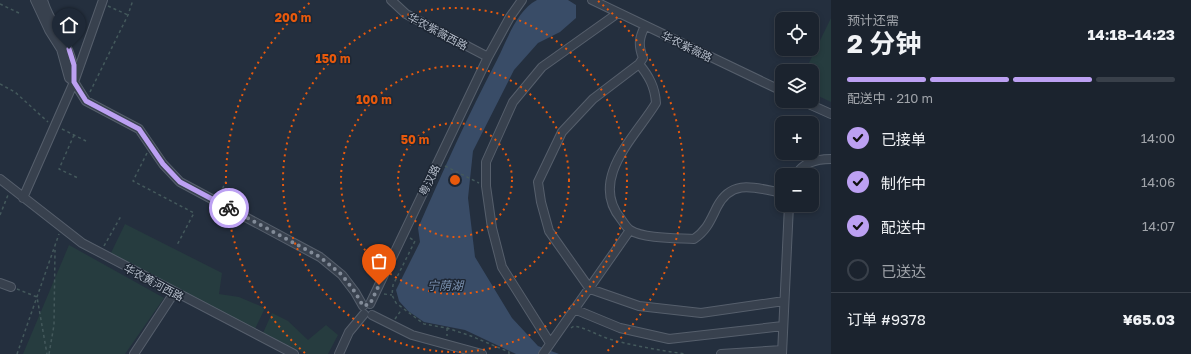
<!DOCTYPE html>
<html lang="zh">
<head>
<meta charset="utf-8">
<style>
  :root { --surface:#1b232e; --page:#242b36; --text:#f1f3f6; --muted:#a0a4aa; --line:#39404a; --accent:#bca0f2 }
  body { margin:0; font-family:"Golos Text","Noto Sans SC",sans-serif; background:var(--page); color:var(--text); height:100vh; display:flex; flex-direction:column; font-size:15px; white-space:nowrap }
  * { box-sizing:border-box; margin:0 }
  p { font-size:13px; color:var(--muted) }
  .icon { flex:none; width:22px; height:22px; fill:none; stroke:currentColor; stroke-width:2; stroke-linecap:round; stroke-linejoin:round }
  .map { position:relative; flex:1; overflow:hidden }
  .sheet { display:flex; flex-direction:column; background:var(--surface); width:360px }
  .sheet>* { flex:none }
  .tools { position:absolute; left:775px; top:12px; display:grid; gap:8px }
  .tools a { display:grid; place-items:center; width:44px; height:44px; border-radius:8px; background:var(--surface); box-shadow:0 2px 6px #0003,0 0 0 1px var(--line); font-size:20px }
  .pin { position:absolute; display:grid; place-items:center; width:34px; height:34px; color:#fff; margin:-41px -17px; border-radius:50% 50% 50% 0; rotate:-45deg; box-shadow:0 0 4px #0007 }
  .pin .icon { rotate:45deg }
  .courier { position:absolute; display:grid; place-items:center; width:40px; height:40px; margin:-20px; border:3px solid #bca0f2; border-radius:50%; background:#fff; color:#222; box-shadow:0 1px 5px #0007 }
  .headline em { font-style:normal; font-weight:700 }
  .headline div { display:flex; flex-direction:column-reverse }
  .headline { display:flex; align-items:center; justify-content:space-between; height:68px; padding:0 16px }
  h1 { font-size:26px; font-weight:700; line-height:30px }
  .bar { display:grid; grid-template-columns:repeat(4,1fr); gap:6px 4px; align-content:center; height:48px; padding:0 16px }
  .bar i { height:5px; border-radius:3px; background:var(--line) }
  .bar .current { background:var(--accent) }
  .bar p { grid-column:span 4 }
  .line { display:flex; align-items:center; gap:10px; padding:0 16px; border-top:1px solid var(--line) }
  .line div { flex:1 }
  ol { padding:0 16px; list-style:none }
  li { display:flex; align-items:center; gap:12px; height:44px }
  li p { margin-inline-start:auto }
  li .icon { padding:4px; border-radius:50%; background:var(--accent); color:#111; stroke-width:4 }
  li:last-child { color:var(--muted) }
  li i { width:22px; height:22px; border:2px solid var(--line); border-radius:50% }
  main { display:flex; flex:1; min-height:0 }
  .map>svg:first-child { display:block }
  .green { fill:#263c3f }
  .water { fill:#394c67 }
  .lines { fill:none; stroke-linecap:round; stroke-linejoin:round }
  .minor-casing { stroke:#565f6c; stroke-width:10 }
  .path { stroke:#44595c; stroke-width:1.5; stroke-dasharray:3 3; stroke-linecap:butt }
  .minor { stroke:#38414e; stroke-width:8 }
  .done { stroke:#828b98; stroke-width:4; stroke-dasharray:0 7.2 }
  .route { stroke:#bca0f2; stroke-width:5 }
  .ring { fill:none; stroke:#e8590c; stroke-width:2; stroke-dasharray:2 4 }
  .labels { text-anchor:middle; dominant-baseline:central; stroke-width:3; stroke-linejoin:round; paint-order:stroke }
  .street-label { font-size:11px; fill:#b4bcc9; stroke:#1d2633 }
  .water-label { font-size:12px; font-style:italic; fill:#7c92b1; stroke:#1d2633 }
  .centre { fill:#e8590c; stroke:#1d2633; stroke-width:2 }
  .ring-label { font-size:12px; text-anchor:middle; font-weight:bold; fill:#e8590c; stroke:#1d2633; stroke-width:3; stroke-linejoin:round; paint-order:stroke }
</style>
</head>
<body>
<main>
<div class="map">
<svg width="831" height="354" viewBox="0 0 831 354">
  <rect width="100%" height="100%" fill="#242f3e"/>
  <path class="green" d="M 831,18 L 831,102 L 812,93 L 812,71 L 805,71 Z
    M 125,224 L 222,273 L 219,294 L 239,297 L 265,308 L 255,329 L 110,255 Z
    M 69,245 L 164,298 L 125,354 L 23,354 Z
    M 272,313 L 288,321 L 308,340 L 326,325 L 338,335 L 328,354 L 306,354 L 263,333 Z"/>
  <path class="water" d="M 537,0 L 568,0 L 576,5 L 576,18 L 560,32 L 538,43 L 514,70 L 473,151 L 468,198 L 475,257 L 512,318 L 538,346 L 559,354 L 516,354 L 465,330 L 424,322 L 408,311 L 399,301 L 396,290 L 420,242 L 418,228 C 443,171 468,115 497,60 C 507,40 517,10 537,0 Z"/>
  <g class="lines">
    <defs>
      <path id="minor" d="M 35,0 L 49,30 L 61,49 L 69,78 L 74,82 L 86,101 L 139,129 L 163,164 L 180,182 L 320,257 L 342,275 L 355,292 L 363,306
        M 43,0 C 51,29 73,43 74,77
        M 391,0 L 406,14 L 488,57
        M 592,0 L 782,91
        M 645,26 C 639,38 638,45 643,58 L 639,64 L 593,99 L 562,132 L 538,182 L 541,202 L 549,231 L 590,289 L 639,306 L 701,313 L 784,301
        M 639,64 C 649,76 655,87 656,103 C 636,136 588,179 621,219 C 623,222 627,228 630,230 C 644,239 678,238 694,239 C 707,230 710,221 717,207 C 732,178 756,188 782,193
        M 802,101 L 831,114
        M 796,175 C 803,162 817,159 831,159
        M 0,179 L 82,243 L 294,354
        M 23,198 L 74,82 L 103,0
        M 0,283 L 11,287
        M 370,304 L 488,57 L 510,17 L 522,0
        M 574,309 L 620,328 L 669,339 L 783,326
        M 372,315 L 412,335 L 482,354
        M 550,343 L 502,267 L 492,228 L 486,186 L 486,162 L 513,102 L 542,67 L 618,13
        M 134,354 L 174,293
        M 339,354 L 349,332 L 364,314
        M 543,354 L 630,230
        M 721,354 L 782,350
        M 782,354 L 789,205"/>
    </defs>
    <use href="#minor" class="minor-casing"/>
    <path class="path" d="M 0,4 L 19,13
      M 108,6 L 128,15
      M 0,84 L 15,92 L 48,122
      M 90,92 L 128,15 L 133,0
      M 62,129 L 86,141
      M 74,135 L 59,169 L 78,178
      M 147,153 L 133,181 L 194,213 L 177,245
      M 445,166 L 479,183
      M 220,194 L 226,181
      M 0,215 L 8,195
      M 410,238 L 415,241 L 393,285 L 392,295 L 396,303 L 424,324 L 447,328 L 471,336 L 509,352 L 509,354
      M 104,246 L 121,216
      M 17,289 L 37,297 L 47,354
      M 384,294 L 392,295
      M 395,319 L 402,309
      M 447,328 L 447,336
      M 571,328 L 574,326 C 586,328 597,335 609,339 C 634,346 659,350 685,354
      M 17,354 L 59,234
      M 49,354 L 54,325 L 55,250"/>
    <use href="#minor" class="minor"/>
  </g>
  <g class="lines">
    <path class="done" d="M 229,208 L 320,257 L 342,275 L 355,292 L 363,306 L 370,304 L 379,285"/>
    <path class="route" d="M 69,49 L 74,65 L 74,82 L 86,101 L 139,129 L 163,164 L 180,182 L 229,208"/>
  </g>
  <g class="ring">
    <circle cx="455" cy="180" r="57"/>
    <circle cx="455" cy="180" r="114"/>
    <circle cx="455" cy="180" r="172"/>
    <path d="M305 353A229 229 0 0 1 312 1M598 1A229 229 0 0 1 605 353"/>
  </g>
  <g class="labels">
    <g class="street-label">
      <text transform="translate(438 31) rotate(28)">华农紫薇西路</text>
      <text transform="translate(687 46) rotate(26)">华农紫薇路</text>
      <text transform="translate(429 180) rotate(-64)">粤汉路</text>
      <text transform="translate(154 282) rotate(28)">华农黄河西路</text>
    </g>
    <g class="water-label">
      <text x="445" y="285">宁荫湖</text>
    </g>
  </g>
  <circle cx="455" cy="180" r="6" class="centre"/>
  <g class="ring-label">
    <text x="293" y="22">200 m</text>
    <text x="333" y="63">150 m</text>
    <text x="374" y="104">100 m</text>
    <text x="415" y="144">50 m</text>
  </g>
</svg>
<div class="tools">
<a><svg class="icon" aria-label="locate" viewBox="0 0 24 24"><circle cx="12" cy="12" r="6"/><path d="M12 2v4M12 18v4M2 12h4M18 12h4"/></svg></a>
<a><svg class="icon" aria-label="layers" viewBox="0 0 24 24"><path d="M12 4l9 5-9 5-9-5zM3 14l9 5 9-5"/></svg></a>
<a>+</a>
<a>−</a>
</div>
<div class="pin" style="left:379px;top:285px;background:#ea580c"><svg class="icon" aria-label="bag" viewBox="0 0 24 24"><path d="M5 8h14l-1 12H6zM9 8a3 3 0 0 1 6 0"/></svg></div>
<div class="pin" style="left:69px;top:49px;background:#1f2937"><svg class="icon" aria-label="home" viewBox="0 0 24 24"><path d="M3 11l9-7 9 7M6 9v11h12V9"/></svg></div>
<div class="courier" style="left:229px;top:208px"><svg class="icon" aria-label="bike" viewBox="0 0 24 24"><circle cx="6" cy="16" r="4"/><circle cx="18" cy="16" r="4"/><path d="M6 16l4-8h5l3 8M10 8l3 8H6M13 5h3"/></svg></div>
</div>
<section class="sheet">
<div class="headline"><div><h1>2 分钟</h1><p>预计还需</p></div><em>14:18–14:23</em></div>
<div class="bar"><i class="current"></i><i class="current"></i><i class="current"></i><i></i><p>配送中 · 210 m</p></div>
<ol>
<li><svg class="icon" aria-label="check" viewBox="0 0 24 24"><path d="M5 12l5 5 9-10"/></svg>已接单<p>14:00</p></li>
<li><svg class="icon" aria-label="check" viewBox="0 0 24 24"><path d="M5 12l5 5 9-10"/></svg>制作中<p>14:06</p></li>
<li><svg class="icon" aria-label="check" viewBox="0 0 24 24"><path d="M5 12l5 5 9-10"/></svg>配送中<p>14:07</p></li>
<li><i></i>已送达</li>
</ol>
<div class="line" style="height:52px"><div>订单 #9378</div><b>¥65.03</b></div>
</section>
</main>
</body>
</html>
